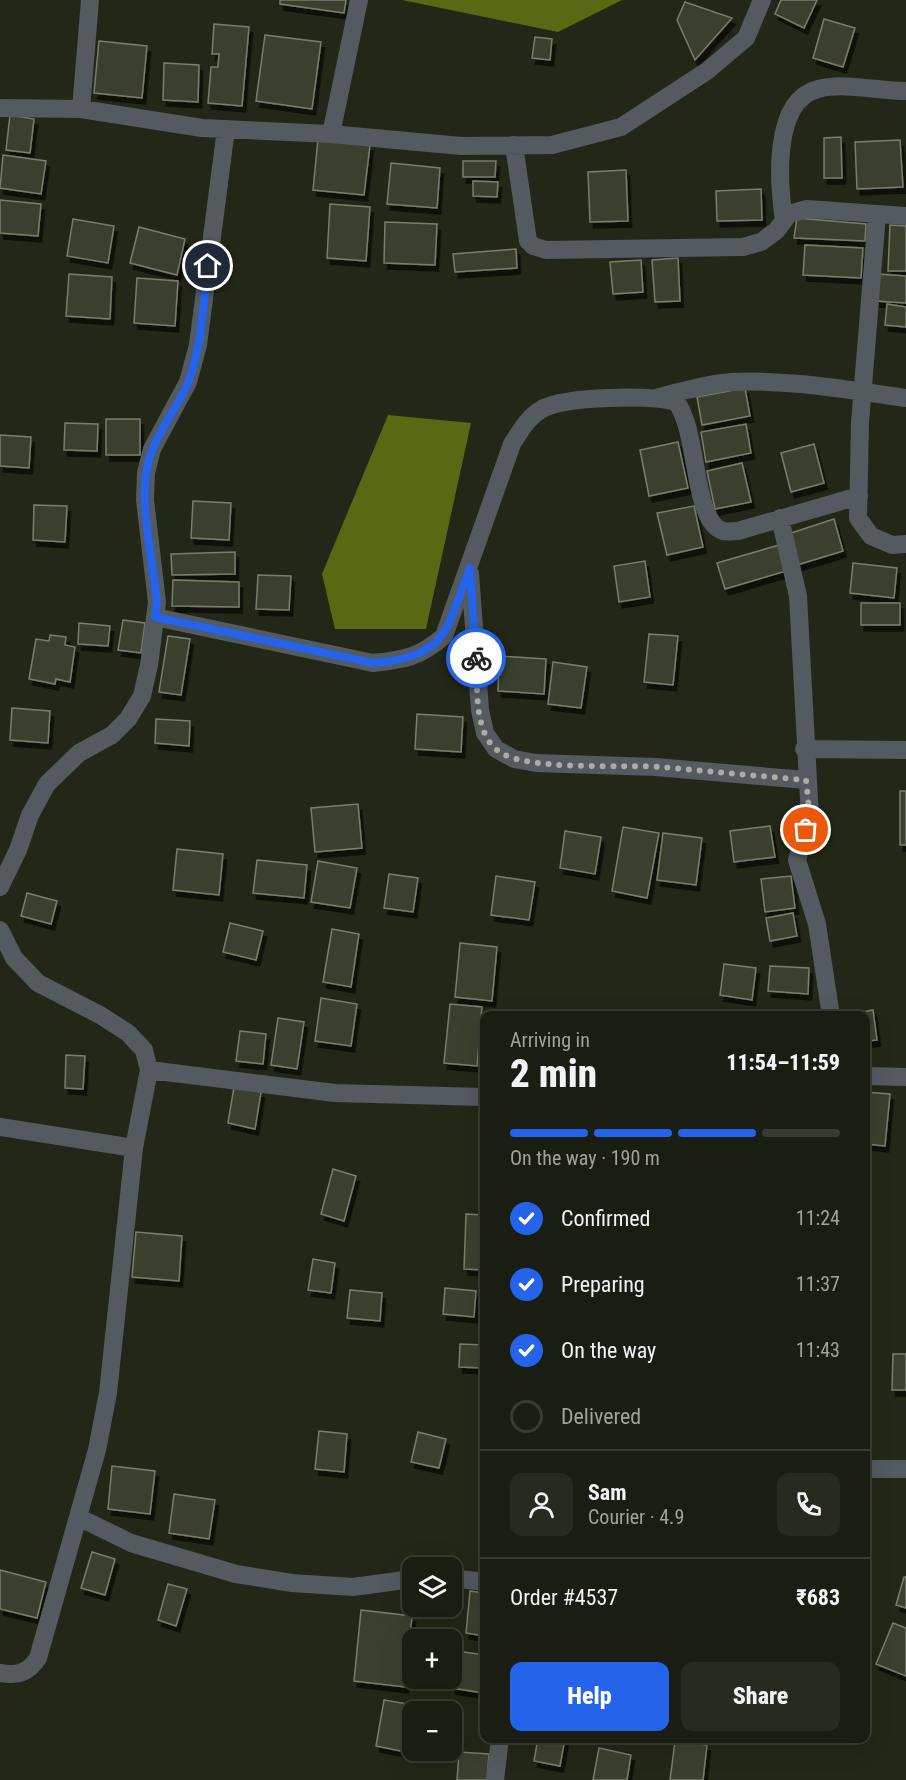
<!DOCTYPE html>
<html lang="en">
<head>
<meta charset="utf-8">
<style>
  :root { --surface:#1a1d11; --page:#272a1f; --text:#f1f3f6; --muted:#9fa29f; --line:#383b31; --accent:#2563eb }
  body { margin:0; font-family:"Roboto Condensed",sans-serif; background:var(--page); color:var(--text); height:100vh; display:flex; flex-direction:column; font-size:22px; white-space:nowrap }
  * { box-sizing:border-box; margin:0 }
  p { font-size:20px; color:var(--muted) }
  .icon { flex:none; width:33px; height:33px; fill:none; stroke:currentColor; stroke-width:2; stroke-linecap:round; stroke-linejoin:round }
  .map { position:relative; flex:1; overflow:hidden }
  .side { position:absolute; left:480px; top:1011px; width:390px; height:732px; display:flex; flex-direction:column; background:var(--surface); border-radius:12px; box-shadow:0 6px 24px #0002,0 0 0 2px var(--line) }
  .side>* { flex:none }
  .controls { position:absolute; left:402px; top:1557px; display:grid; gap:12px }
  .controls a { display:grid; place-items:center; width:60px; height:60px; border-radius:12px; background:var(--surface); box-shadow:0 6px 24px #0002,0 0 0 2px var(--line); font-size:30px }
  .pin { position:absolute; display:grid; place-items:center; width:51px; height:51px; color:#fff; margin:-26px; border:3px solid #fff; border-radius:50%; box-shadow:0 2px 6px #0007 }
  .courier { position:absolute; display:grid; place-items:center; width:60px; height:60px; margin:-30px; border:4px solid #2563eb; border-radius:50%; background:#fff; color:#222; box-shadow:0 2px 8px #0007 }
  .head em { font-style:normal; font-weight:800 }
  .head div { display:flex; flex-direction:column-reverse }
  .head { display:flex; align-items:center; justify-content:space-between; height:102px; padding:0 30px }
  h1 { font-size:39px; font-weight:800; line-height:45px }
  .bar { display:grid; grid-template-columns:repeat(4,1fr); gap:9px 6px; align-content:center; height:72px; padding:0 30px }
  .bar i { height:8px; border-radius:4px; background:var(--line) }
  .bar .active { background:var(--accent) }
  .bar p { grid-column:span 4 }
  .line { display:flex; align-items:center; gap:15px; padding:0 30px; border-top:2px solid var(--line) }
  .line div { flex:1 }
  .round { display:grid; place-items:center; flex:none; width:63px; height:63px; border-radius:12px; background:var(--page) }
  ol { padding:0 30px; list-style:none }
  li { display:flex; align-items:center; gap:18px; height:66px }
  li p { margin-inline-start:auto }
  li .icon { padding:6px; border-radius:50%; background:var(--accent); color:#fff; stroke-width:4 }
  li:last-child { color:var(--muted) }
  li i { width:33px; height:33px; border:3px solid var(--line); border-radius:50% }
  .primary-button { display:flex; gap:12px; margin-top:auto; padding:12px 30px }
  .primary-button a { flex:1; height:69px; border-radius:12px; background:var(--accent); color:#fff; font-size:24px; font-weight:800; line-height:69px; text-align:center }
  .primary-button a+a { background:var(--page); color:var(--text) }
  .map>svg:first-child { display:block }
  .water { fill:#596812 }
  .building { fill:#3b402f; stroke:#787e6b; stroke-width:1.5; filter:url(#shadow) }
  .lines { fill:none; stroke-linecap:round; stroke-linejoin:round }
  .minor { stroke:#535a60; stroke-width:18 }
  .done { stroke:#a9aca0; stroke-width:6; stroke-dasharray:0 10.8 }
  .route { stroke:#2563eb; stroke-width:8 }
</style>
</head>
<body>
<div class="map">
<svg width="906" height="1780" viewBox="0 0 906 1780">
  <defs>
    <filter id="shadow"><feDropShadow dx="3.5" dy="6" stdDeviation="0" flood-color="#0009"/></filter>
  </defs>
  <rect width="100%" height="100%" fill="#232717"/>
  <path class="water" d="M 402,0 L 622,0 L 558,32 Z
    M 388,415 L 471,423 L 426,629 L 335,629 L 322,574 Z"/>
  <path class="building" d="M 280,0 L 346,0 L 344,13 L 280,4 Z
    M 781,0 L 817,0 L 804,28 L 775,14 Z
    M 685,2 L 732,18 L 695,60 L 677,20 Z
    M 824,19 L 855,28 L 843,67 L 813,58 Z
    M 214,24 L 249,27 L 242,106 L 208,103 L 211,67 L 218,67 L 219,54 L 212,54 Z
    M 265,35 L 321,42 L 312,109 L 256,101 Z
    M 535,37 L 552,39 L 550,60 L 532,58 Z
    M 99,41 L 147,46 L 142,98 L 94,93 Z
    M 164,63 L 199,65 L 198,102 L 163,100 Z
    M 10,115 L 34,119 L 30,153 L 6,150 Z
    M 841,137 L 842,178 L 824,178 L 824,138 Z
    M 318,139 L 370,145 L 364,195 L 313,190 Z
    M 900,140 L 903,187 L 857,189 L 855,142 Z
    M 3,155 L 46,161 L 41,194 L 0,188 Z
    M 463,161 L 496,161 L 495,177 L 463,177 Z
    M 391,163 L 440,168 L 437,208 L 387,204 Z
    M 626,170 L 628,221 L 590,222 L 588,172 Z
    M 473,181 L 498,182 L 497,197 L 473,196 Z
    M 761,189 L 762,220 L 717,221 L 716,191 Z
    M 0,200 L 41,204 L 38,236 L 0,233 Z
    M 330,204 L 370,207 L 366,261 L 327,258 Z
    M 797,218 L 866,224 L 865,241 L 794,238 Z
    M 73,219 L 114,226 L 108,263 L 67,256 Z
    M 385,222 L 437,224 L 435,265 L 384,263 Z
    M 890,225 L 906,226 L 906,271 L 888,271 Z
    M 139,227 L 185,239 L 177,275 L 130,263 Z
    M 805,245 L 863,248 L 861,278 L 803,275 Z
    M 516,249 L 517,268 L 455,272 L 453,254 Z
    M 678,258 L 680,301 L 655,302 L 652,260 Z
    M 641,260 L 643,292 L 613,294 L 610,262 Z
    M 69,274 L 112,277 L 110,319 L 66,316 Z
    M 878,274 L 906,276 L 906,303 L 876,301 Z
    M 137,278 L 178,281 L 175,326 L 134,323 Z
    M 887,304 L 906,307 L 906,327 L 885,325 Z
    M 745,388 L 750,416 L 702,425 L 697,397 Z
    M 106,419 L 140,419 L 140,455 L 106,455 Z
    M 65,423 L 98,424 L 97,451 L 64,450 Z
    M 746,424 L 751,453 L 706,462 L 701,432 Z
    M 0,435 L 31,437 L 29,468 L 0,466 Z
    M 678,442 L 688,488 L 649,496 L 640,450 Z
    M 814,444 L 824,483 L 791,492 L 781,453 Z
    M 742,463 L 751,502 L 715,509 L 707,471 Z
    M 193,501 L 231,503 L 229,540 L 191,538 Z
    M 34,505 L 67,506 L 65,542 L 33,540 Z
    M 694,506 L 703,547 L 667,555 L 657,513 Z
    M 834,519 L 843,551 L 797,565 L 788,534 Z
    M 779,545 L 786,571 L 725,589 L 717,563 Z
    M 235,552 L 235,574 L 172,575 L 171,554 Z
    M 645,561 L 650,597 L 619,602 L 614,566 Z
    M 853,563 L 897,568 L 894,598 L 850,593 Z
    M 258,575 L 291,576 L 289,610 L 256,609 Z
    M 173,580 L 239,582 L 239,607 L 172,606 Z
    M 861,603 L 900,603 L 900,625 L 861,625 Z
    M 123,620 L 145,623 L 141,653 L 118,650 Z
    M 79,623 L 110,626 L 108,646 L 78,644 Z
    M 649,634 L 678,636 L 673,685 L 644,682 Z
    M 50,635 L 66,637 L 65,645 L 75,647 L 70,682 L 56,679 L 55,684 L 29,679 L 36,639 L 49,641 Z
    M 168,636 L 190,639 L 181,695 L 159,692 Z
    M 499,656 L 546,659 L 544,694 L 498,691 Z
    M 553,662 L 587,667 L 581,708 L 548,704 Z
    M 12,708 L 50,711 L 48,743 L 10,740 Z
    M 417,714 L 463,717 L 461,752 L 415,749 Z
    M 156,719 L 190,721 L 189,746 L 155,743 Z
    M 900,791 L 906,791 L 906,845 L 900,845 Z
    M 358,804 L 362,848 L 315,852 L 311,808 Z
    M 770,826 L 775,857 L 734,862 L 730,831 Z
    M 623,827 L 659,833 L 647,898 L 612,891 Z
    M 565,831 L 601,837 L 595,874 L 560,868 Z
    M 663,833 L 702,838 L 696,885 L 657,880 Z
    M 177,849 L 223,854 L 219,895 L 173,890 Z
    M 257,860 L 307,865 L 304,898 L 253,893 Z
    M 318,861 L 357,868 L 350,908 L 311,902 Z
    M 389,874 L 418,878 L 413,912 L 384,908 Z
    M 496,876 L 535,882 L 529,920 L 491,915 Z
    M 791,876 L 795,908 L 765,912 L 761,879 Z
    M 27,893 L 57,901 L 51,924 L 21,916 Z
    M 793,913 L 797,936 L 770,941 L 766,918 Z
    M 230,923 L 263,931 L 256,960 L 223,952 Z
    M 332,929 L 359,934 L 351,987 L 323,982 Z
    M 460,943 L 497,947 L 492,1001 L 455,997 Z
    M 724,964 L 756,968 L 752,1000 L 720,995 Z
    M 770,966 L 809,968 L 808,994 L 768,991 Z
    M 321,998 L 357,1004 L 351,1046 L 315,1041 Z
    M 450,1004 L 482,1007 L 477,1066 L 444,1063 Z
    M 873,1010 L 877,1040 L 866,1041 L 866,1016 L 842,1016 Z
    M 278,1018 L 304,1022 L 297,1069 L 271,1065 Z
    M 240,1031 L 266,1034 L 263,1064 L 236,1061 Z
    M 66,1055 L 85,1056 L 83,1089 L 65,1088 Z
    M 234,1087 L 261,1092 L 255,1129 L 228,1123 Z
    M 866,1092 L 890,1094 L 885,1146 L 866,1144 Z
    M 333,1169 L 356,1176 L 344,1221 L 321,1214 Z
    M 466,1214 L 484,1215 L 484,1270 L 464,1269 Z
    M 136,1232 L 182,1236 L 179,1281 L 132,1277 Z
    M 313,1259 L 335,1263 L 331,1293 L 308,1290 Z
    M 445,1288 L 476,1291 L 474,1317 L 443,1314 Z
    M 350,1290 L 382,1293 L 380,1321 L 347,1318 Z
    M 460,1344 L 484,1345 L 484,1368 L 459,1367 Z
    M 893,1354 L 906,1354 L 906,1390 L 892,1390 Z
    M 319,1431 L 347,1434 L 344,1472 L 315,1469 Z
    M 418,1432 L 446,1439 L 439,1468 L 411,1462 Z
    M 112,1466 L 155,1471 L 150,1514 L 108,1509 Z
    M 174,1494 L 215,1500 L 209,1539 L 169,1533 Z
    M 92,1552 L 115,1559 L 105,1595 L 81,1588 Z
    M 0,1570 L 46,1582 L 37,1618 L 0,1609 Z
    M 904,1577 L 906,1577 L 906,1608 L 896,1605 Z
    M 168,1584 L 187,1589 L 176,1626 L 158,1620 Z
    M 470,1591 L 484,1593 L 484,1636 L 466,1633 Z
    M 361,1610 L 412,1616 L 405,1687 L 354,1681 Z
    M 893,1623 L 906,1628 L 906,1676 L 876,1664 Z
    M 457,1651 L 484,1655 L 484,1693 L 452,1688 Z
    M 384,1700 L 414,1705 L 406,1752 L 376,1746 Z
    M 538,1738 L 565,1738 L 560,1766 L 534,1761 Z
    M 675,1741 L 707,1745 L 703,1780 L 670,1780 Z
    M 599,1748 L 631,1755 L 627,1780 L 593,1780 Z
    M 459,1752 L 489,1754 L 487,1780 L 457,1780 Z"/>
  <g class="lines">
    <path class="minor" d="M 0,108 L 81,109 L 202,128 L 331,134 L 461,146 L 552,145 L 621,127 L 707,71 L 746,38 L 762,0
      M 81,109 L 90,0
      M 331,134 L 359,0
      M 514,145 L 528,241 L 533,246 L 546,250 L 743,247 L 761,242 L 776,231 L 789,214 L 807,209 L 906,216
      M 877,214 L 860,423 L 858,518 L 871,536 L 892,545 L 906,544
      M 784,221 C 779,186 771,101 818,89 C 845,82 878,91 906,91
      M 659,397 C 682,391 707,384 731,382 C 789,379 848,390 906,398
      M 780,518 L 798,596 L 810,818 L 797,860 L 817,924 L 831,1016
      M 470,573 L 480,710 L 485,733 L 496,749 L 514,759 L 536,763 L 656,767 L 806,780
      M 155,617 L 373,663 C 404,660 420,657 444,636 L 512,444 C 521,430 528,417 542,409 C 566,396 650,395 676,402 C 699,430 692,522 723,531 C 727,532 734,531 738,531 L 859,496
      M 804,749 L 906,750
      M 0,887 L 18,850 L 30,815 L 47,784 L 79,753 L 112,735 L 128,719 L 142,696 L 149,665 L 157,602 L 145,500 L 146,473 L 152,449 L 188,382 L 198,345 L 226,129
      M 0,930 L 14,958 L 38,983 L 100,1015 L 128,1033 L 144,1050 L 149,1070 L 134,1148 L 108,1393 L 97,1450 L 38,1658 C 28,1673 18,1676 0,1673
      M 149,1070 L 335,1093 L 484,1097
      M 866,1076 L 906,1077
      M 0,1127 L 134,1148
      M 866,1469 L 906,1469
      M 80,1518 L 131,1543 L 236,1574 L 292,1583 L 353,1587 L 412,1579
      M 452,1578 L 484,1582
      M 495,1780 L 500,1738"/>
  </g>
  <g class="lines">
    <path class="done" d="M 476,658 C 478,685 473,731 497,750 C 524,772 622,764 660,767 C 709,771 757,776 806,780 L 810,818 L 806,830"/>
    <path class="route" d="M 208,266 C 203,304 202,346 188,383 C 175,413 150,440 146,474 C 141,515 153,561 157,602 L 155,617 L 373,663 C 448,657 446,630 470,568 L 476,658"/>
  </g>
</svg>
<div class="controls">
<a><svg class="icon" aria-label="layers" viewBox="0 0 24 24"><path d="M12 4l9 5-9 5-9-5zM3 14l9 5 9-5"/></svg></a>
<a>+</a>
<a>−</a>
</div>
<div class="pin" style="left:806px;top:830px;background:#ea580c"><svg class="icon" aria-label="bag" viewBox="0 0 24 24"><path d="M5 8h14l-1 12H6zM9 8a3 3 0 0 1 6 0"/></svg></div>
<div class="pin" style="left:208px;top:266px;background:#1f2937"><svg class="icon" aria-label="home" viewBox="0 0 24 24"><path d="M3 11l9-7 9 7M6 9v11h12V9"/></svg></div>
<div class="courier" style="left:476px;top:658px"><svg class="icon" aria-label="bike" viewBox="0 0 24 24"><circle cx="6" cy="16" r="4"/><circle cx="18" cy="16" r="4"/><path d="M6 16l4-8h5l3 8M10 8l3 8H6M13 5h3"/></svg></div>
<section class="side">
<div class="head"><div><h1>2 min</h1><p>Arriving in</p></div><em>11:54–11:59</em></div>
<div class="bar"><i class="active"></i><i class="active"></i><i class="active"></i><i></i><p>On the way · 190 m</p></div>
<ol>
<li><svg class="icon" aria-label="check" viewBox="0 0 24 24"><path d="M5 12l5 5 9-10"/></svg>Confirmed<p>11:24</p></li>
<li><svg class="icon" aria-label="check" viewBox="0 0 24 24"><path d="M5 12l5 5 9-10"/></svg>Preparing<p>11:37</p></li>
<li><svg class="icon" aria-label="check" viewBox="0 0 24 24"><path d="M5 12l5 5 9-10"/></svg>On the way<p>11:43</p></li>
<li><i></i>Delivered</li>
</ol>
<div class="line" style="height:108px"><a class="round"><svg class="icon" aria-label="person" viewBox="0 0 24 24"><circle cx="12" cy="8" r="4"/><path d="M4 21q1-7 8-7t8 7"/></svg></a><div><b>Sam</b><p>Courier · 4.9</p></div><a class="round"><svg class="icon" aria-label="phone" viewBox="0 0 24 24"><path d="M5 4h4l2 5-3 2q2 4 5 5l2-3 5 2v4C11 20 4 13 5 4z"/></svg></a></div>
<div class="line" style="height:78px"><div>Order #4537</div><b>₹683</b></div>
<div class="primary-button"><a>Help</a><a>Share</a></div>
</section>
</div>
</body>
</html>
